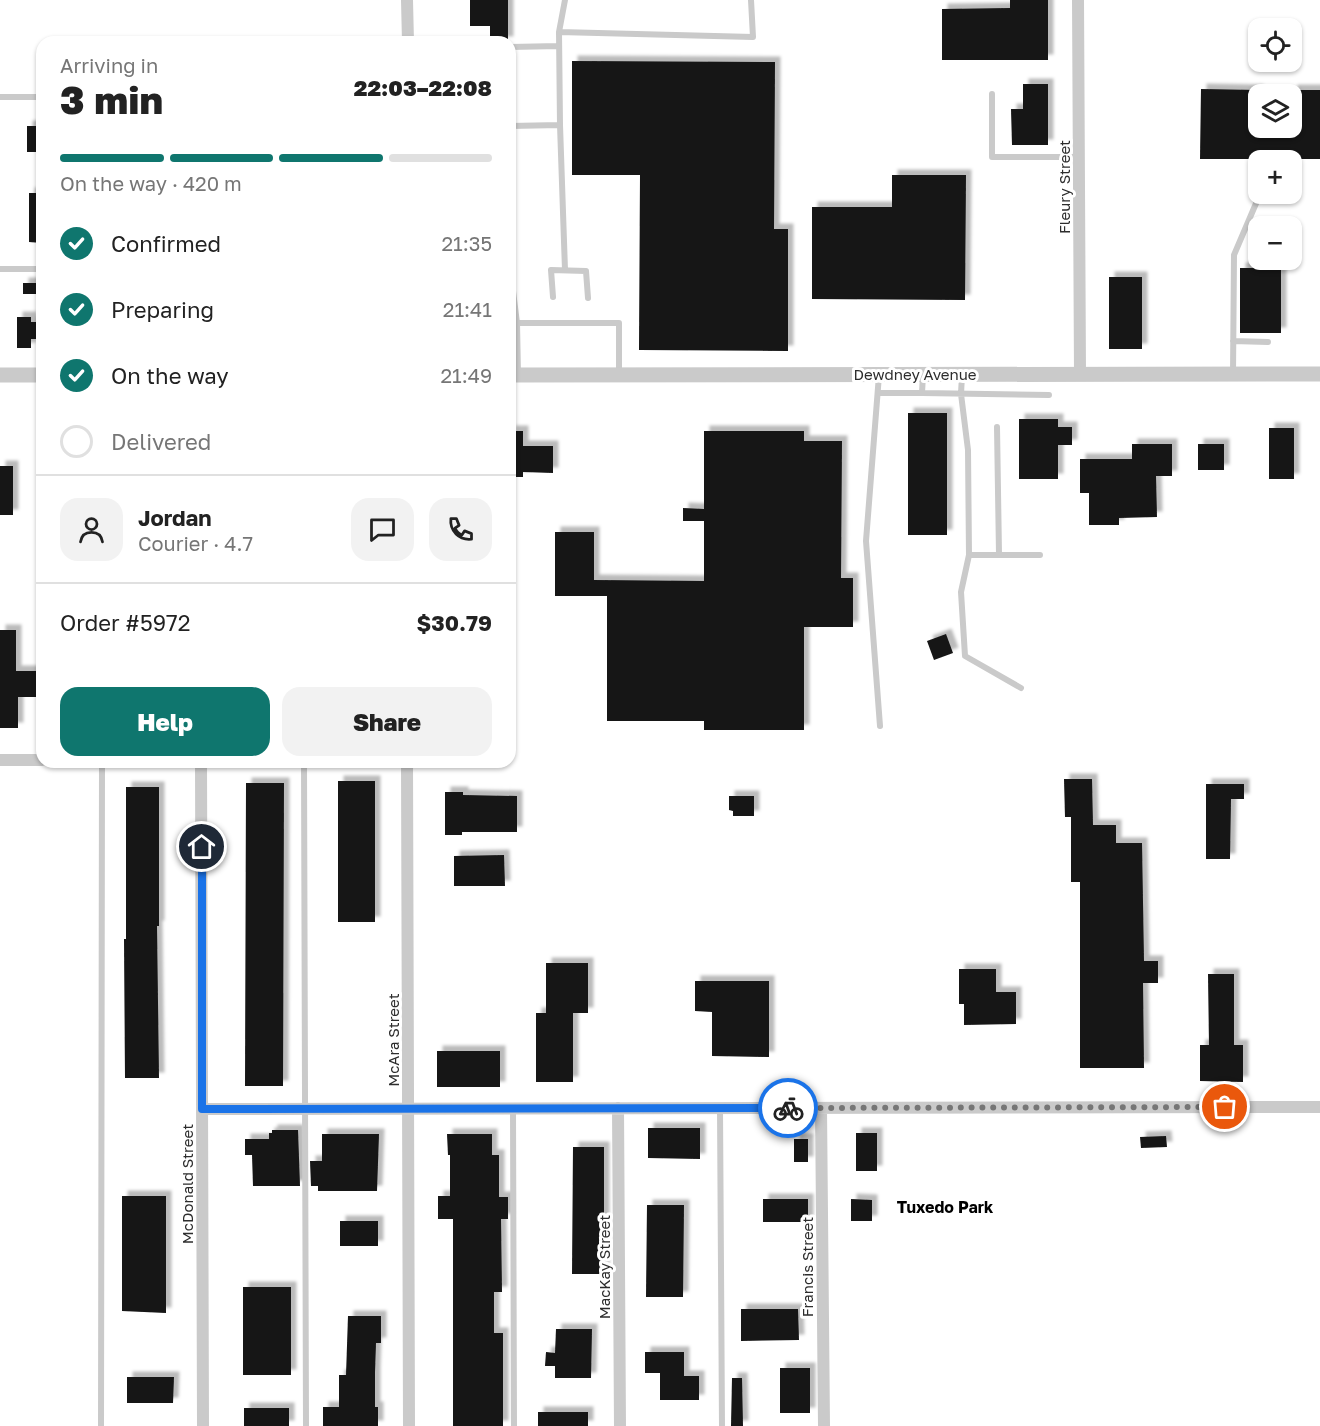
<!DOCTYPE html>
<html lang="en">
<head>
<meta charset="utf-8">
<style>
  :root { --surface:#fff; --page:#f2f2f2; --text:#222; --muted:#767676; --line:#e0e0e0; --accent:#0f766e }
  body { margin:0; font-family:"Golos Text",sans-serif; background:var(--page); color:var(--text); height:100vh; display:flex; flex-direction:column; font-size:22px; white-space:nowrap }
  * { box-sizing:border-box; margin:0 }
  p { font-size:20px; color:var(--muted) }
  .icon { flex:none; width:33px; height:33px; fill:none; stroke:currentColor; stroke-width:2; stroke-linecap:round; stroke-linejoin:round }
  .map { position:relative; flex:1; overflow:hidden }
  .side { position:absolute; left:36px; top:36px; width:480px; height:732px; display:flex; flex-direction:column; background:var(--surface); border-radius:18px; box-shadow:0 2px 4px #0004 }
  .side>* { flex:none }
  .buttons { position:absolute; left:1248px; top:18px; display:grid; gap:12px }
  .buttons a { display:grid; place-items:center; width:54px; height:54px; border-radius:12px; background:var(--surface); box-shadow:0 2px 4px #0004; font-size:30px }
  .pin { position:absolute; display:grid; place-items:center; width:51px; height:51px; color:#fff; margin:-26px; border:3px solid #fff; border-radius:50%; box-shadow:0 2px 6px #0007 }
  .courier { position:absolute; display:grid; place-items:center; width:60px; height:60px; margin:-30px; border:4px solid #1a73e8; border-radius:50%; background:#fff; color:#222; box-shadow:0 2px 8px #0007 }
  .overview em { font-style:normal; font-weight:800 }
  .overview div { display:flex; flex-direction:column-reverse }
  .overview { display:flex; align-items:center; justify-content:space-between; height:102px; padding:0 24px }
  h1 { font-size:39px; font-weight:800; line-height:45px }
  .bar { display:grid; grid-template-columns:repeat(4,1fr); gap:9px 6px; align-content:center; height:72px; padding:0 24px }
  .bar i { height:8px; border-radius:4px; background:var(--line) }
  .bar .on { background:var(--accent) }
  .bar p { grid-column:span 4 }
  .line { display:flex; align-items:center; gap:15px; padding:0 24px; border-top:2px solid var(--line) }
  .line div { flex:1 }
  .round { display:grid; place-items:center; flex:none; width:63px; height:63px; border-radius:18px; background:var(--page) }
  ol { padding:0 24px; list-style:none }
  li { display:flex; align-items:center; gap:18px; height:66px }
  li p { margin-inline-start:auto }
  li .icon { padding:6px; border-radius:50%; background:var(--accent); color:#fff; stroke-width:4 }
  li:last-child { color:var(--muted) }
  li i { width:33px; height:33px; border:3px solid var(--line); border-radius:50% }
  .cta { display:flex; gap:12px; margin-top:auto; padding:12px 24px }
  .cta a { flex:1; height:69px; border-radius:18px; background:var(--accent); color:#fff; font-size:24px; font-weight:800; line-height:69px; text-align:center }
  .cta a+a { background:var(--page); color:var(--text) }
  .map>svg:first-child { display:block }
  .building { fill:#141414; filter:url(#shadow) }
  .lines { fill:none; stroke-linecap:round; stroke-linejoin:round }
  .service { stroke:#cacaca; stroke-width:6 }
  .minor { stroke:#cacaca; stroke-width:12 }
  .tertiary { stroke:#cacaca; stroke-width:15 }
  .done { stroke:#767676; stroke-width:6; stroke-dasharray:0 10.8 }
  .route { stroke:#1a73e8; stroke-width:8 }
  .labels { text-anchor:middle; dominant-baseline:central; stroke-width:6; stroke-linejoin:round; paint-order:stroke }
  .street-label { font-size:15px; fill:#2d2d2d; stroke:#fff }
  .neighbourhood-label { font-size:16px; font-weight:bold; fill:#000; stroke:#fff }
</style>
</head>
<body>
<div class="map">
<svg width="1320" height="1426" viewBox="0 0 1320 1426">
  <defs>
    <filter id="shadow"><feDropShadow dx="5.5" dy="-5.5" stdDeviation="1.5" flood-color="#0004"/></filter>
  </defs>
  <rect width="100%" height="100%" fill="#fff"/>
  <path class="building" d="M 470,0 L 508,0 L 508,42 L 490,42 L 490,26 L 470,26 Z
    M 1010,0 L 1048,0 L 1048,60 L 942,60 L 942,9 L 1010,8 Z
    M 572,61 L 775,62 L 774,229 L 788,229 L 788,351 L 639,350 L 640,175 L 572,175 Z
    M 1023,84 L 1048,84 L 1048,145 L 1012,145 L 1011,109 L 1023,109 Z
    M 1201,89 L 1258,90 L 1258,128 L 1292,128 L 1292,90 L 1320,90 L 1320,159 L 1200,159 Z
    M 27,126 L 42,126 L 42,152 L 27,152 Z
    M 892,175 L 966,175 L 965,300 L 812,299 L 812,207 L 892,207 Z
    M 29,193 L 42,193 L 42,243 L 29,242 Z
    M 1240,268 L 1281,268 L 1281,333 L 1240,333 Z
    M 1109,277 L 1142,277 L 1142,349 L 1109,349 Z
    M 23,283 L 42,283 L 42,294 L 23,294 Z
    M 17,317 L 31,317 L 31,322 L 42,322 L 42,339 L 31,339 L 31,348 L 17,348 Z
    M 908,413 L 947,413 L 947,535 L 908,535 Z
    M 1019,419 L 1058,419 L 1058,427 L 1072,427 L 1072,445 L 1058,445 L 1058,479 L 1019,479 Z
    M 1269,428 L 1294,428 L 1294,479 L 1269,479 Z
    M 510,431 L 523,431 L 523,446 L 553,446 L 553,473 L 523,472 L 523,477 L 510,477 Z
    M 704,431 L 804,431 L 804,441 L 842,441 L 841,578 L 853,578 L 853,627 L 804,627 L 804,730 L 704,730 L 704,721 L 607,721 L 607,596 L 555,596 L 555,532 L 594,532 L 594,580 L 704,581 L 704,521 L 683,521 L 683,508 L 704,509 Z
    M 1132,444 L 1172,444 L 1172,476 L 1156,476 L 1157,517 L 1119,518 L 1119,525 L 1089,525 L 1089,493 L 1080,493 L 1080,459 L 1132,459 Z
    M 1198,444 L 1224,444 L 1224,470 L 1198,470 Z
    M 0,466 L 13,466 L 13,515 L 0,515 Z
    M 0,630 L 16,630 L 16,671 L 42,671 L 42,697 L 18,697 L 18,728 L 0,728 Z
    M 946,634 L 953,653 L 934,660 L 927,641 Z
    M 1064,779 L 1092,779 L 1093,825 L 1116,825 L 1116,843 L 1142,843 L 1144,961 L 1158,961 L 1158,983 L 1143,983 L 1144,1068 L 1080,1068 L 1080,882 L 1071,882 L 1071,817 L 1065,817 Z
    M 338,781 L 375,781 L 375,922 L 338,922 Z
    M 246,783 L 284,783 L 283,1086 L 245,1086 Z
    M 1206,784 L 1244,784 L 1244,799 L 1231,799 L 1230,859 L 1206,859 Z
    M 126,787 L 159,787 L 159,926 L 157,926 L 159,1078 L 125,1078 L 124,939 L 126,939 Z
    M 445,792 L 463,792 L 463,795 L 517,796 L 517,832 L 462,832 L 462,835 L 445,835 Z
    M 729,796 L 754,796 L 754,816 L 733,816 L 733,811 L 729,810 Z
    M 504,855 L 505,886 L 454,886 L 454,856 Z
    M 546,963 L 588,963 L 588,1013 L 573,1013 L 573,1082 L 536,1082 L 536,1013 L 546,1013 Z
    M 959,969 L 996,969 L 996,992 L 1016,992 L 1016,1024 L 964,1025 L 964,1004 L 959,1004 Z
    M 1208,974 L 1234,974 L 1234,1045 L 1243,1045 L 1243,1082 L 1200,1081 L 1200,1045 L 1209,1045 Z
    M 695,981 L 769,981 L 769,1057 L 712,1056 L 712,1012 L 695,1011 Z
    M 437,1051 L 500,1051 L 500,1087 L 437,1087 Z
    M 648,1128 L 700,1128 L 700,1159 L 648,1158 Z
    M 272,1130 L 298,1130 L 300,1186 L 253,1186 L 252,1155 L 245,1155 L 245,1139 L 269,1139 L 269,1133 L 272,1133 Z
    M 856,1133 L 877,1133 L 877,1171 L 856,1171 Z
    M 322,1134 L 379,1134 L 377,1191 L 318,1191 L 318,1186 L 311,1186 L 310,1161 L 322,1161 Z
    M 447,1134 L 492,1134 L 492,1155 L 499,1155 L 499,1197 L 508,1197 L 508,1219 L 501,1219 L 502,1292 L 494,1292 L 494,1333 L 503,1333 L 503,1426 L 453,1426 L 453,1219 L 438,1219 L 438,1196 L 450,1196 L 450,1155 L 448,1155 Z
    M 1166,1136 L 1167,1147 L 1141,1148 L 1140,1137 Z
    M 794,1139 L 808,1139 L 808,1162 L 794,1162 Z
    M 573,1147 L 604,1147 L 604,1274 L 572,1274 Z
    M 122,1196 L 166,1196 L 166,1313 L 122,1311 Z
    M 763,1199 L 808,1199 L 808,1222 L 763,1222 Z
    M 851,1199 L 872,1200 L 872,1221 L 851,1221 Z
    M 647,1205 L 684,1205 L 683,1297 L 646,1297 Z
    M 340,1221 L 378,1221 L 378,1246 L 340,1246 Z
    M 243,1287 L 291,1287 L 291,1375 L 243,1375 Z
    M 741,1309 L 798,1309 L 799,1340 L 741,1341 Z
    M 348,1316 L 381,1316 L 381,1343 L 376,1343 L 375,1372 L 375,1407 L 378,1407 L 378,1426 L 323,1426 L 323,1407 L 339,1407 L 339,1375 L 346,1375 Z
    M 556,1329 L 592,1329 L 591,1378 L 555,1378 L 555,1366 L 545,1366 L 546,1352 L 555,1353 Z
    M 645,1352 L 684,1352 L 684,1376 L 699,1376 L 699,1400 L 660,1400 L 660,1373 L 645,1373 Z
    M 780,1368 L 810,1368 L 810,1413 L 780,1413 Z
    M 127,1377 L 174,1377 L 173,1403 L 127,1403 Z
    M 732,1378 L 742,1378 L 743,1426 L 731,1426 Z
    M 244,1408 L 289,1408 L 289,1426 L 244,1426 Z
    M 538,1412 L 588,1412 L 588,1426 L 538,1426 Z"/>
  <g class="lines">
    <path class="service" d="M 559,32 L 753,37 L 751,0
      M 510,47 L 559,46
      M 992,94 L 992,157 L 1079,157
      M 0,97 L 42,97
      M 560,125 L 559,32 L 565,0
      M 510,126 L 560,125 L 565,270
      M 0,269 L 42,269
      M 510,283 L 512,283 L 517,323
      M 553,297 L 551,270 L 586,271 L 588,298
      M 1233,341 L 1268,342
      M 518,374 L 517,323 L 619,323 L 619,374
      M 1233,374 L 1234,255 L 1260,194
      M 879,375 L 866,541 L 880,726
      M 962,375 L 961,394 L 968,450 L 969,555 L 1040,555
      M 878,393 L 922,393 L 923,375
      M 922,393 L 1049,395
      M 997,427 L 999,554
      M 969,555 L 961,592 L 965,656 L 1021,688
      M 304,762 L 306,1426
      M 513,1109 L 514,1426
      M 720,1109 L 722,1426
      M 101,1426 L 102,762"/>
    <path class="minor" d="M 407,0 L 408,42
      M 1078,0 L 1080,374
      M 0,760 L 42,760
      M 201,762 L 203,1426
      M 407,762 L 409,1426
      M 618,1108 L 620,1426
      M 821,1108 L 824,1426
      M 202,1109 L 1320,1107"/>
    <path class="tertiary" d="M 0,375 L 42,375
      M 510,375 L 1320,374"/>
  </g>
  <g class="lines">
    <path class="done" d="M 788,1108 L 1225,1107"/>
    <path class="route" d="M 202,847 L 202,1109 L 788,1108"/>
  </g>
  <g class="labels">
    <g class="street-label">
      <text transform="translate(1064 187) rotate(-90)">Fleury Street</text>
      <text x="915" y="374">Dewdney Avenue</text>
      <text transform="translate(393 1040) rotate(-90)">McAra Street</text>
      <text transform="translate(187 1184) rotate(-90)">McDonald Street</text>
      <text transform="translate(604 1267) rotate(-90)">MacKay Street</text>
      <text transform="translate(807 1267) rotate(-90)">Francis Street</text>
    </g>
    <g class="neighbourhood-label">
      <text x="945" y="1207">Tuxedo Park</text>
    </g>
  </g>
</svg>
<div class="buttons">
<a><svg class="icon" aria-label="locate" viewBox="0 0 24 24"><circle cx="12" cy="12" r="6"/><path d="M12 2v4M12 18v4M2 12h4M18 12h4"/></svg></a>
<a><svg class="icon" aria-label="layers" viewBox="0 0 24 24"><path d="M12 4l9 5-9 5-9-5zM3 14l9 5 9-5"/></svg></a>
<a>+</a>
<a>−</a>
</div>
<div class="pin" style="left:1225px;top:1107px;background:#ea580c"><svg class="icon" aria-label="bag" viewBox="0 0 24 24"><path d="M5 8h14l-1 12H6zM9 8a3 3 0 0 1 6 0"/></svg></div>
<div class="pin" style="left:202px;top:847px;background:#1f2937"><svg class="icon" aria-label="home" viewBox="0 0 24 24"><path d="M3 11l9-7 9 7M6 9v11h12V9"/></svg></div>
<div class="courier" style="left:788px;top:1108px"><svg class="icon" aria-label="bike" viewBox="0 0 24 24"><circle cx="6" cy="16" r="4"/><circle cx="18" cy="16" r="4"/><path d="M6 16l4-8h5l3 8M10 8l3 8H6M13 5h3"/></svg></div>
<section class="side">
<div class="overview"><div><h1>3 min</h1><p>Arriving in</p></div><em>22:03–22:08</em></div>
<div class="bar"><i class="on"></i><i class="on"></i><i class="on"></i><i></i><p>On the way · 420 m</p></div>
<ol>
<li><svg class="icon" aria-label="check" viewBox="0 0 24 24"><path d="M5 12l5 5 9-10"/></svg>Confirmed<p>21:35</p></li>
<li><svg class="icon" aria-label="check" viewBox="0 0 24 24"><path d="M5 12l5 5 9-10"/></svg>Preparing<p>21:41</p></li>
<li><svg class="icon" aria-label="check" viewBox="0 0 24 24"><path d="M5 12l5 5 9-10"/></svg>On the way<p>21:49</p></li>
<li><i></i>Delivered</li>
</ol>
<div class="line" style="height:108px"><a class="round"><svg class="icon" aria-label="person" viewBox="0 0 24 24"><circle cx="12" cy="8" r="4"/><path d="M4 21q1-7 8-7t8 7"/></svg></a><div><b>Jordan</b><p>Courier · 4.7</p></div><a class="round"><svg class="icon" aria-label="chat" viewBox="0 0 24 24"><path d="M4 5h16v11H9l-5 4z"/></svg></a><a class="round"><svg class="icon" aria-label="phone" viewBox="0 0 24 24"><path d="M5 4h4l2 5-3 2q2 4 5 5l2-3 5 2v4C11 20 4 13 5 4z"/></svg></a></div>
<div class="line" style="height:78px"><div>Order #5972</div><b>$30.79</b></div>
<div class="cta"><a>Help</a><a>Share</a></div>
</section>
</div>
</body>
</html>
